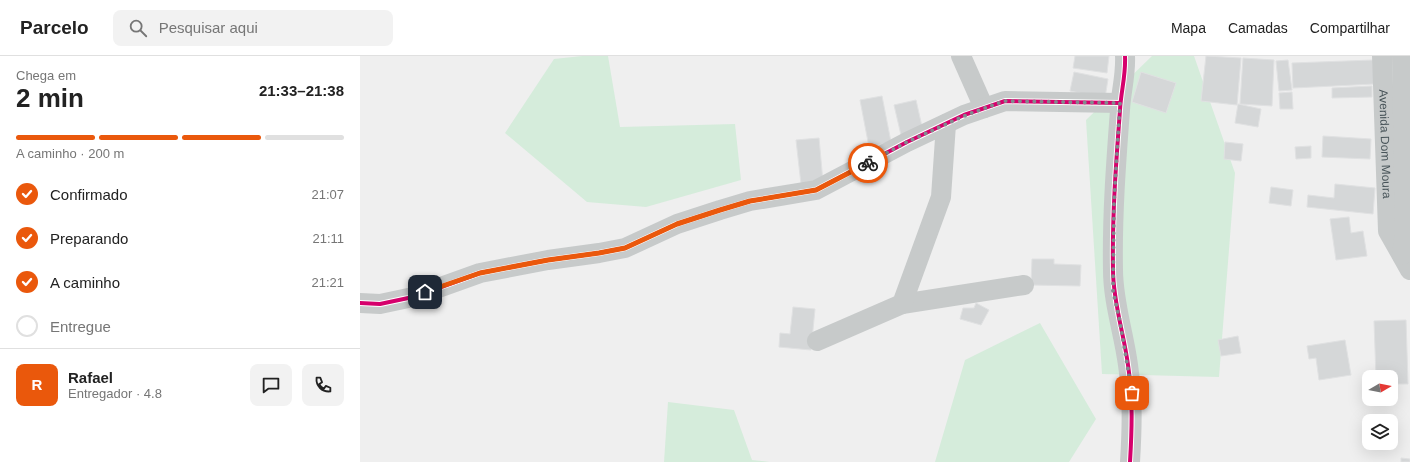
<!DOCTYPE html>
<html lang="pt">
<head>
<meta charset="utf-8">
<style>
  :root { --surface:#fff; --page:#f2f2f2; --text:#222; --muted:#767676; --line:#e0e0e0; --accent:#ea580c }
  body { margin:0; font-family:Helvetica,sans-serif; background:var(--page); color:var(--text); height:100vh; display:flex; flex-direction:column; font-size:15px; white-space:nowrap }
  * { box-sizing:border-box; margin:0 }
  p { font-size:13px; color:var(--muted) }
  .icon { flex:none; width:22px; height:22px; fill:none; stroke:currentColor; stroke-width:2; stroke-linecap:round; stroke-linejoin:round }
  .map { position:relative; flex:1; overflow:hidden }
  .side { display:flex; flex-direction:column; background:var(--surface); width:360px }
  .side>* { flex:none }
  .needle { width:26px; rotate:80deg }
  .tools { position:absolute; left:1002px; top:314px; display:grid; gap:8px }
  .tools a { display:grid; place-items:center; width:36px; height:36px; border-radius:8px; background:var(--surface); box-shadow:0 4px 16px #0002; font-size:20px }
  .pin { position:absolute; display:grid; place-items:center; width:34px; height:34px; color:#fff; margin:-17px; border-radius:8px; box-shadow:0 2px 6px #0006 }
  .courier { position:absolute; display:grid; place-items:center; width:40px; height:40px; margin:-20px; border:3px solid #ea580c; border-radius:50%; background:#fff; color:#222; box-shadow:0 1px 5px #0007 }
  .overview em { font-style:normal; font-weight:700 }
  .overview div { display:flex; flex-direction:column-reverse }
  .overview { display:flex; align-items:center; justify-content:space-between; height:68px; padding:0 16px }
  h1 { font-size:26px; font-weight:700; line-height:30px }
  .bar { display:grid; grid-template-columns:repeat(4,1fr); gap:6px 4px; align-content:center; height:48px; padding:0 16px }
  .bar i { height:5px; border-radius:3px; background:var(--line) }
  .bar .active { background:var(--accent) }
  .bar p { grid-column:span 4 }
  .line { display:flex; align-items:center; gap:10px; padding:0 16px; border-top:1px solid var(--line) }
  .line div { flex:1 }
  .round { display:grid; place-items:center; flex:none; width:42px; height:42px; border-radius:8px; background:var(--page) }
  ol { padding:0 16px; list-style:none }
  li { display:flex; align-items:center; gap:12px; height:44px }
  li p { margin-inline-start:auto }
  li .icon { padding:4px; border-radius:50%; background:var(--accent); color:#fff; stroke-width:4 }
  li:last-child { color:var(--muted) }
  li i { width:22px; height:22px; border:2px solid var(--line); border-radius:50% }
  header { display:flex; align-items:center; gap:24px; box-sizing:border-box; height:56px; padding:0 20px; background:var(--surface); border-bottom:1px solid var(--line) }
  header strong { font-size:19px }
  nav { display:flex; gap:22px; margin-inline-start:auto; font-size:14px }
  .search { width:280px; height:36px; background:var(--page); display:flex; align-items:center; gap:10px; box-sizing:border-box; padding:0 14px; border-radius:8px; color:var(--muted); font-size:15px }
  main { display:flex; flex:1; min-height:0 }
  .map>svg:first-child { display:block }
  .green { fill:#d5ecdb }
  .building { fill:#d5d7d8; stroke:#e0e1e2 }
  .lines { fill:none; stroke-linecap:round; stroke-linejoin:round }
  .minor { stroke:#c7caca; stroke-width:20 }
  .cycleway-casing { stroke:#fff; stroke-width:6 }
  .cycleway { stroke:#d6006c; stroke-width:4 }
  .done { stroke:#828a8e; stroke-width:4; stroke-dasharray:0 7.2 }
  .route { stroke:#ea580c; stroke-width:5 }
  .labels { text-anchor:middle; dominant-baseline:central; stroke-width:3; stroke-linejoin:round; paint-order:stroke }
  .street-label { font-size:12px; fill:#485459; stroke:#fff }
</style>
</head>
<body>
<header>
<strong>Parcelo</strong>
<div class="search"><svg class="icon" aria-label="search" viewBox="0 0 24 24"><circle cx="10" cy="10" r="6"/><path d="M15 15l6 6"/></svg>Pesquisar aqui</div>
<nav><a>Mapa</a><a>Camadas</a><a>Compartilhar</a></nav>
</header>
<main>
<section class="side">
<div class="overview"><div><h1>2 min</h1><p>Chega em</p></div><em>21:33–21:38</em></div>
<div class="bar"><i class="active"></i><i class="active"></i><i class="active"></i><i></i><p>A caminho · 200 m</p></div>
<ol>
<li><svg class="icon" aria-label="check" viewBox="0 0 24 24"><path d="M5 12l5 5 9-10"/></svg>Confirmado<p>21:07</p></li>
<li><svg class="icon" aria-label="check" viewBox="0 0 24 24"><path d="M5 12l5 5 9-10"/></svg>Preparando<p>21:11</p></li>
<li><svg class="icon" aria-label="check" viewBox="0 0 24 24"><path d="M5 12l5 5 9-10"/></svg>A caminho<p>21:21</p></li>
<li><i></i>Entregue</li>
</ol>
<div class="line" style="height:72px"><b class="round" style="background:var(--accent);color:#fff">R</b><div><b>Rafael</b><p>Entregador · 4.8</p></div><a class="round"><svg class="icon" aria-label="chat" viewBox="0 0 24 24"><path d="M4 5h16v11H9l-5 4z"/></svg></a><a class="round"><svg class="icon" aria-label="phone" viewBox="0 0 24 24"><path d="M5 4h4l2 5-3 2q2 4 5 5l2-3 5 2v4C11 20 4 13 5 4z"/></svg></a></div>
</section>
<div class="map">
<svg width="1050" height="406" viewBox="0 0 1050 406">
  <rect width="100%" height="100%" fill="#efefef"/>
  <path class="green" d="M 222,0 L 248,0 L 260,71 L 375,68 L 381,124 L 286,151 L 227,146 L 145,77 L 194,3 Z
    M 792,0 L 834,0 L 875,117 L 859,321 L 742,318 L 726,64 Z
    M 680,267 L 736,363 L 709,406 L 575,406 L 605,304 Z
    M 308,346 L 374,354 L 392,404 L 410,406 L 304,406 Z"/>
  <path class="building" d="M 715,0 L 749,0 L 747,17 L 713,12 Z
    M 846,0 L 881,2 L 877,49 L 841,45 Z
    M 883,2 L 914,4 L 912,50 L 880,48 Z
    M 928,4 L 932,34 L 919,35 L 916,5 Z
    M 1013,4 L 1014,28 L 933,32 L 932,7 Z
    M 714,16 L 748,23 L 745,42 L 710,35 Z
    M 781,16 L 816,27 L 806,57 L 772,46 Z
    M 1012,30 L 1012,41 L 972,42 L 972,32 Z
    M 932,36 L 933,53 L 920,53 L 919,37 Z
    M 522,40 L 531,86 L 509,91 L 500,44 Z
    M 556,44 L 563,75 L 541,79 L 534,49 Z
    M 878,48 L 901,53 L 898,71 L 875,67 Z
    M 963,80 L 1011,83 L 1010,103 L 962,101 Z
    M 459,82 L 463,126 L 441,128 L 436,84 Z
    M 865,86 L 883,88 L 881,105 L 864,103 Z
    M 951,90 L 951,102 L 936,103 L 935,91 Z
    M 975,128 L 1015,132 L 1013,158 L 947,151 L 948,139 L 974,142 Z
    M 911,131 L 933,134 L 931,150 L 909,147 Z
    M 989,161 L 991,177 L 1003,175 L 1007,200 L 976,204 L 970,163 Z
    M 672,203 L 694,203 L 694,208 L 721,209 L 720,230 L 671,229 Z
    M 616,247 L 629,254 L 621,269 L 600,263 L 603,252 L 614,252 Z
    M 433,251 L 455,253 L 451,294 L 419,291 L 420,277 L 430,278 Z
    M 1046,264 L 1048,328 L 1031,328 L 1031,321 L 1016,321 L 1014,265 Z
    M 878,280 L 881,297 L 861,300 L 858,284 Z
    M 985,284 L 991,319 L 959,324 L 956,302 L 949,303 L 947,290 Z
    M 1041,402 L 1050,403 L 1050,406 L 1041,406 Z"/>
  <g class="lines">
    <g class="minor">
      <path d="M 601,0 L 624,52"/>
      <path d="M 765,0 C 766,19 761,35 760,54 C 756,107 752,161 753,214 C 753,246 764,278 768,309 C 773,342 772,373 770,406"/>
      <path id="s1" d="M 1022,0 L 1028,175 L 1050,214"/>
      <path d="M 1042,199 L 1045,175 L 1042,0"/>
      <path d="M 0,247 L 20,248 L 53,241 L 120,217 L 188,204 L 239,197 L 265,192 L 317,168 L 360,154 L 390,145 L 456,134 L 547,86 L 604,59 L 645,45 L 760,47"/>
      <path d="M 542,248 L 664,229"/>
      <path d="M 457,285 L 542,248 L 581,141 L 586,68"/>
    </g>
    <defs>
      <path id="cycleway" d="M 765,0 C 766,19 761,35 760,54 C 756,107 752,161 753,214 C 753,246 764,278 768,309 C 773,342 772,373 770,406
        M 0,247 L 20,248 L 53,241 L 120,217 L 188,204 L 239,197 L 265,192 L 317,168 L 360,154 L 390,145 L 456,134 L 547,86 L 604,59 L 645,45 L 760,47"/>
    </defs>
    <use href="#cycleway" class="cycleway-casing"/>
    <use href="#cycleway" class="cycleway"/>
  </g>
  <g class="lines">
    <path class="done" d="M 508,107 L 547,86 L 604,60 L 644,45 L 760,47 L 754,146 L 753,235 L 760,266 L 772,337"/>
    <path class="route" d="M 65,236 L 120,217 L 188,204 L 239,197 L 265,192 L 317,168 L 360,154 L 390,145 L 456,134 L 508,107"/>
  </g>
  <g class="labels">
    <g class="street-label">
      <text stroke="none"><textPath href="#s1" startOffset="88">Avenida Dom Moura</textPath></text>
    </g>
  </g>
</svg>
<div class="tools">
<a><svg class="needle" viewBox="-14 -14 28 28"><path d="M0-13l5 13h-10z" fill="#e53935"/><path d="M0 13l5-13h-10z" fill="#767676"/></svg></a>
<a><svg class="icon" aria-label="layers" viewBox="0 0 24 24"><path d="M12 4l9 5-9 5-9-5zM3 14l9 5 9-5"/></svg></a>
</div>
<div class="pin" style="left:772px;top:337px;background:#ea580c"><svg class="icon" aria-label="bag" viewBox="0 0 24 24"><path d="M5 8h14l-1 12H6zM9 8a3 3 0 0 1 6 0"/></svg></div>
<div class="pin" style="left:65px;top:236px;background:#1f2937"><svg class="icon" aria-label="home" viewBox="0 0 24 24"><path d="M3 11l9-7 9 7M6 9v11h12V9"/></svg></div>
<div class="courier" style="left:508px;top:107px"><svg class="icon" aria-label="bike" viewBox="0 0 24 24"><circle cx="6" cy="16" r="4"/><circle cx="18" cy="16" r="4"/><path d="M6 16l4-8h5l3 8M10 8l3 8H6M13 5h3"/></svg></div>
</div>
</main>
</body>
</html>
